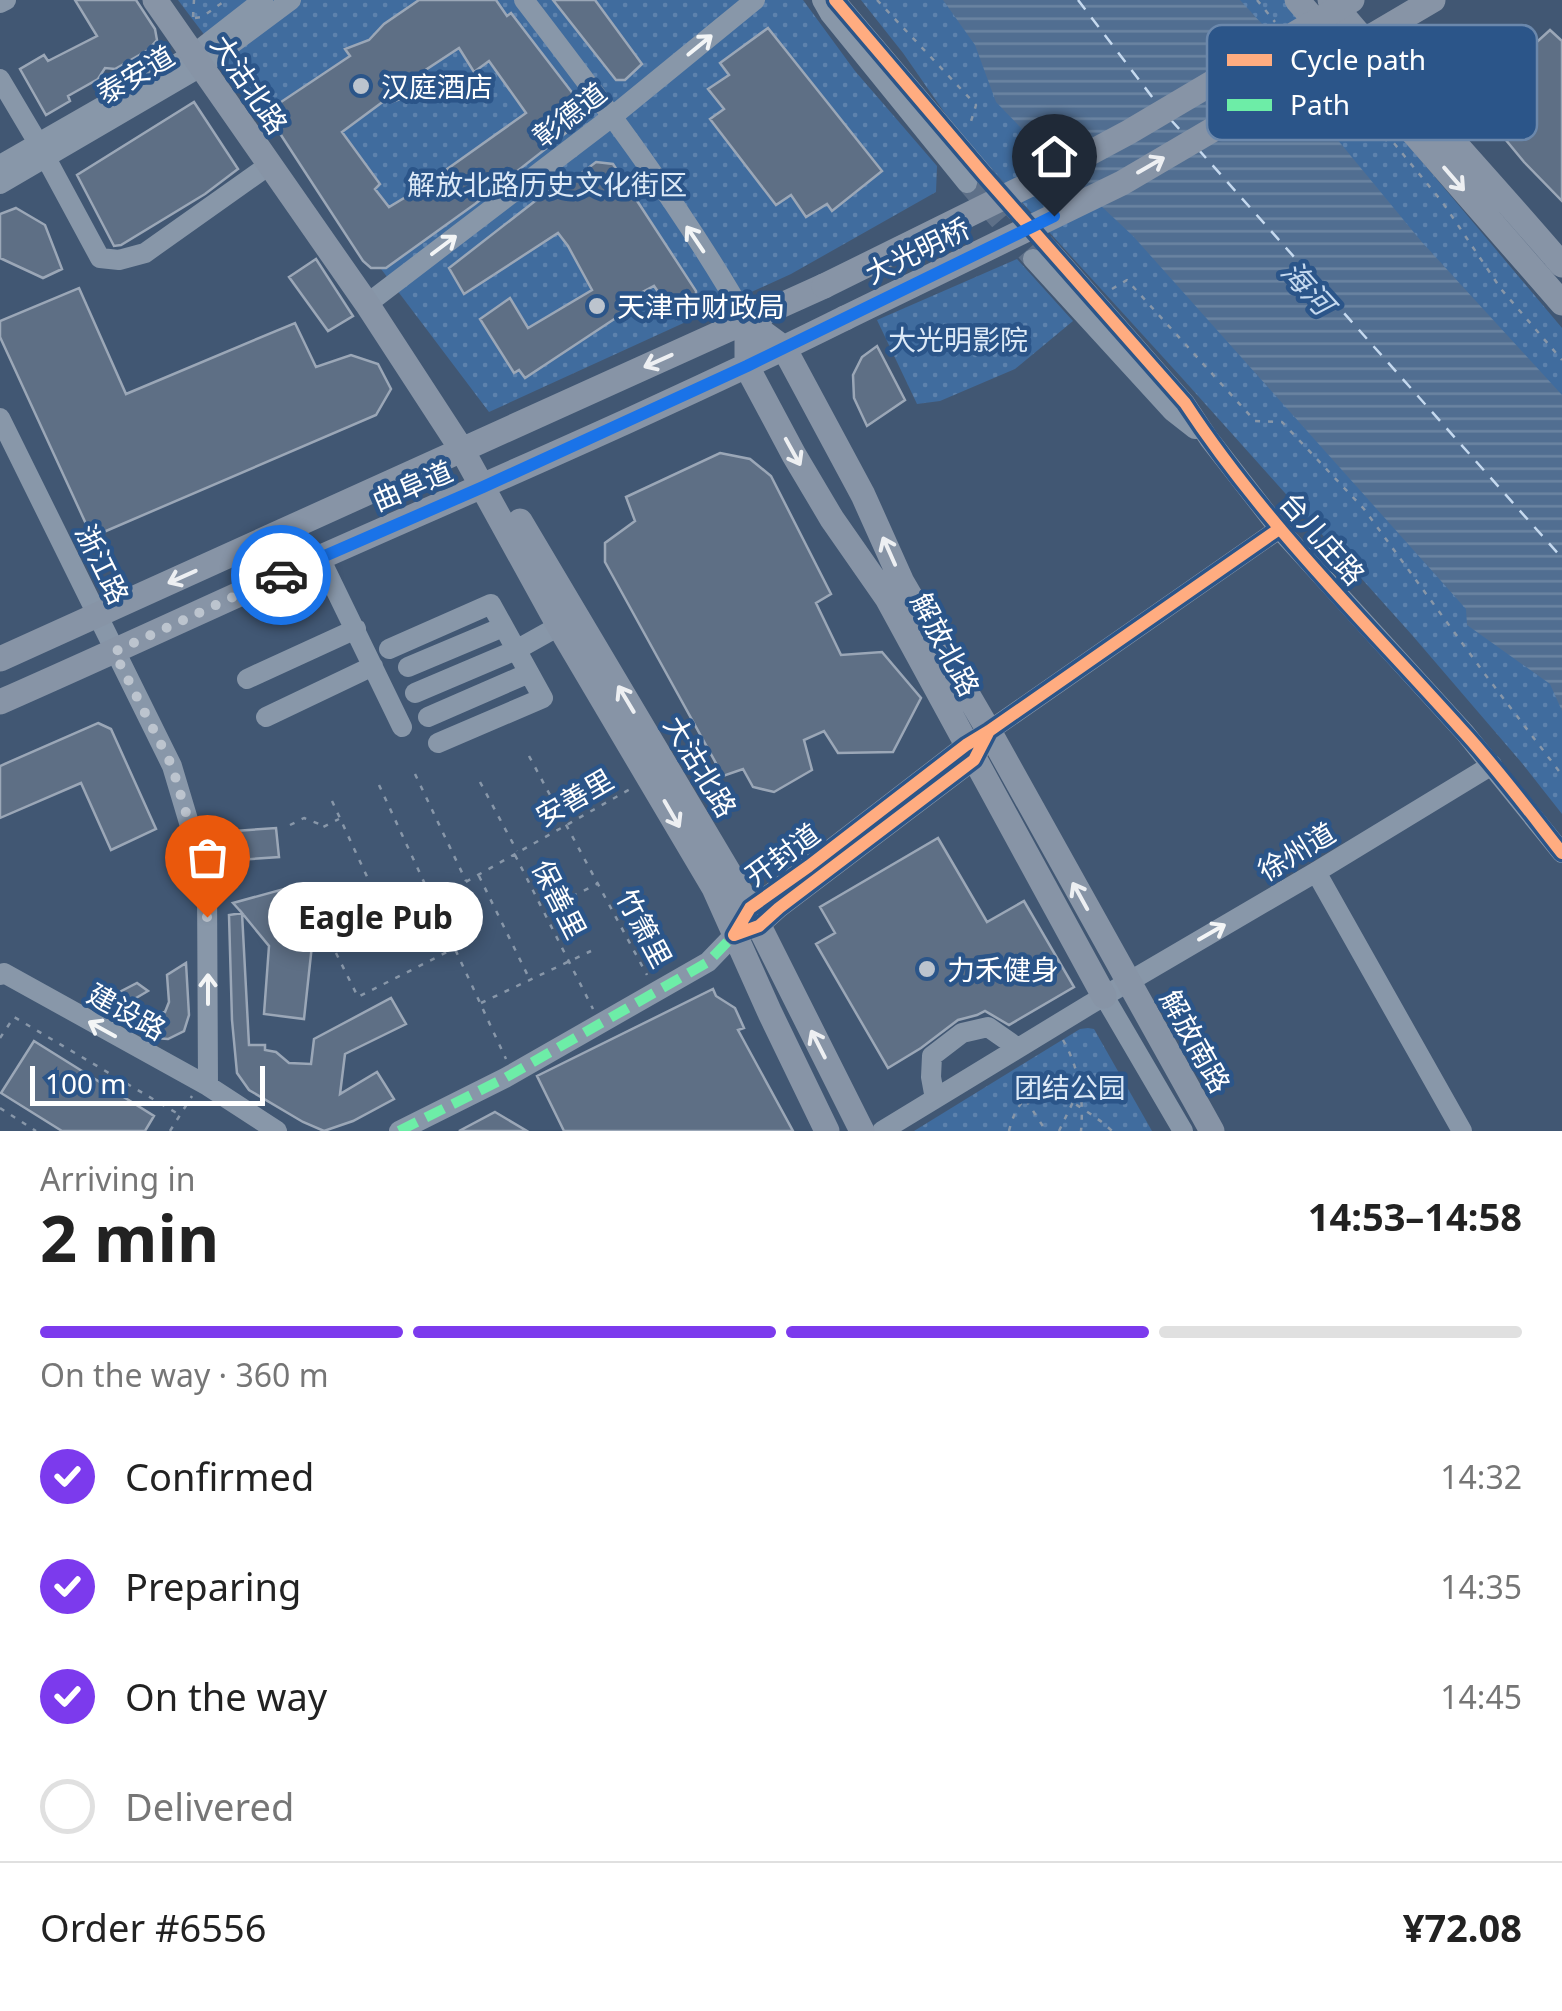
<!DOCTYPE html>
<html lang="en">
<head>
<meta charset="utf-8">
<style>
  :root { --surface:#fff; --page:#f6f6f6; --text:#222; --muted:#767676; --line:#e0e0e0; --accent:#7c3aed }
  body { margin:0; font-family:"Noto Sans","Noto Sans SC",sans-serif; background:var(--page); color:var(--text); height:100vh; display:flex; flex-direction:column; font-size:38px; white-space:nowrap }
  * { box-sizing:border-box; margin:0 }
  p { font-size:32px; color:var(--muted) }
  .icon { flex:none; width:55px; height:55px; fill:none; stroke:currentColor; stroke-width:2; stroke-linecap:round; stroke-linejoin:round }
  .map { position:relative; height:1131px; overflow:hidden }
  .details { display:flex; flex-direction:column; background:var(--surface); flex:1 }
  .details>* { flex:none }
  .scale { position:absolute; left:30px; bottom:25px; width:235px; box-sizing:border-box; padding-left:10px; border:5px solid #fff; border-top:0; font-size:28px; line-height:35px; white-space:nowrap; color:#fff; -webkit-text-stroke:8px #2b5589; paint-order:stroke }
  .pin { position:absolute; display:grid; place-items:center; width:85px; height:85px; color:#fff; margin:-102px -42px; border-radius:50% 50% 50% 0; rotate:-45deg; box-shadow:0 0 10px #0007 }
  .pin .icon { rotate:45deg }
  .courier { position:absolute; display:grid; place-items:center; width:100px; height:100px; margin:-50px; border:8px solid #1a73e8; border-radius:50%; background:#fff; color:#222; box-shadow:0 2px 12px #0007 }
  .bubble { position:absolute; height:70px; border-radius:35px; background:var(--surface); box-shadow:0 5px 15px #0003; font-size:32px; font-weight:700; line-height:70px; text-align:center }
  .headline em { font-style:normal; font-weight:700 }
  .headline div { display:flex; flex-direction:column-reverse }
  .headline { display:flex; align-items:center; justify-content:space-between; height:170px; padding:0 40px }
  h1 { font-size:65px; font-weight:700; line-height:75px }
  .bar { display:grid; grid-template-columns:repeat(4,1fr); gap:15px 10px; align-content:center; height:120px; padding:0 40px }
  .bar i { height:12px; border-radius:8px; background:var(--line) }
  .bar .selected { background:var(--accent) }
  .bar p { grid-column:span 4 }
  .line { display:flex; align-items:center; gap:25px; padding:0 40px; border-top:2px solid var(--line) }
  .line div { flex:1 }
  ol { padding:0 40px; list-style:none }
  li { display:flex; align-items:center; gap:30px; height:110px }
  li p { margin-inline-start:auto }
  li .icon { padding:10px; border-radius:50%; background:var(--accent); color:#fff; stroke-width:4 }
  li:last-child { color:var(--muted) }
  li i { width:55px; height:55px; border:5px solid var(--line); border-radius:50% }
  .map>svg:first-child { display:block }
  .green { fill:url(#green-dots) }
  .water { fill:url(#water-rules) }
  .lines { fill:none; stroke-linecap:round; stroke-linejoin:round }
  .ferry { stroke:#c5d9ef; stroke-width:2.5; stroke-dasharray:12 10; stroke-linecap:butt }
  .building { fill:#5e6f85; stroke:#9ba7b7; stroke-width:2.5; fill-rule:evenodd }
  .minor-tunnel { stroke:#5e7088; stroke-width:20; stroke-dasharray:20 10; stroke-linecap:butt }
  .path { stroke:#8897a9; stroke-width:2.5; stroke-dasharray:5 8; stroke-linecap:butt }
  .minor { stroke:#8897a9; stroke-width:20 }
  .major { stroke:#8794a6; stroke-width:25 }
  .major-bridge { stroke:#8794a6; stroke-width:25 }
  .quiet { stroke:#6deda7; stroke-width:10; stroke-dasharray:20 10; stroke-linecap:butt }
  .cycleway-casing { stroke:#2b5589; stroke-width:19 }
  .cycleway { stroke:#ffac80; stroke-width:12 }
  .oneway { stroke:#f3f5f6 }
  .oneway2 { stroke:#edeff2 }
  .done { stroke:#bcc4ce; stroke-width:10; stroke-dasharray:0 18 }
  .route { stroke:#1a73e8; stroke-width:12 }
  .poi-dot { fill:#bcc4ce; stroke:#2b5589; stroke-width:4 }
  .labels { text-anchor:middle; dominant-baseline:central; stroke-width:9; stroke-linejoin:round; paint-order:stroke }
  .street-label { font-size:28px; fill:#fff; stroke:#2b5589 }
  .poi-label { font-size:28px; fill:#fff; stroke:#2b5589; text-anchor:start }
  .park-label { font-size:28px; fill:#dce9f7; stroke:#2b5589 }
  .water-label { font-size:30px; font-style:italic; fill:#c5d9ef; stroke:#2b5589 }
  .key { fill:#2b5589; stroke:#6b88ac; stroke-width:2.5 }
  .key-label { font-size:28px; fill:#fff }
</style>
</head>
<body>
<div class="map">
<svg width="1562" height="1131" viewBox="0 0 1562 1131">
  <defs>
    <pattern id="green-dots" width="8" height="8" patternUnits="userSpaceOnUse" patternTransform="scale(2.5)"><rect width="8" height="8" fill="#406c9e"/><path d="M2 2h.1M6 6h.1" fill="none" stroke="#5d82ad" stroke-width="1.8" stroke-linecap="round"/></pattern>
    <pattern id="water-rules" width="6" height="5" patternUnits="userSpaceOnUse" patternTransform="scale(2.5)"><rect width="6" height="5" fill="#516e91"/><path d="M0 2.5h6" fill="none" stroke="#6b84a2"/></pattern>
  </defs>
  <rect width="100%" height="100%" fill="#415773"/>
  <path class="green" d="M 178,0 L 803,0 L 855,71 L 937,166 L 936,192 L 791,274 L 489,412 Z
    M 861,0 L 1286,0 L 1562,328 L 1562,814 L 1521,762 L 1412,635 L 1182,378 L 958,132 L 903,53 Z
    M 1017,259 L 1073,321 L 1015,369 L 940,401 L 917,404 L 877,320 Z
    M 1088,1028 L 1094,1029 L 1152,1131 L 914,1131 L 1080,1029 Z"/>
  <path class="water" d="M 943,0 L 1240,0 L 1263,25 L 1318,116 L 1421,241 L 1562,395 L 1562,711 L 1550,684 L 1467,625 L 1466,609 L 1133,236 L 1050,158 L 996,102 L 975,45 Z"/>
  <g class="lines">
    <path class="ferry" d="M 1078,0 L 1156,102
      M 1171,120 L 1182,132
      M 1198,149 L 1562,558"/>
  </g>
  <path class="building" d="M 75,0 L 136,0 L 155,29 L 157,40 L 148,50 L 115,69 L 105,68 L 98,79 L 68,96 L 70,101 L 46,115 L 20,69 L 44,55 L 48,61 L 97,36 Z
    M 419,0 L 496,0 L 507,16 L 511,13 L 577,99 L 579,113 L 571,129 L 475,204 L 386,268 L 371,268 L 363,261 L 266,112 L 350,56 L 345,49 L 369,40 L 384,24 ZM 459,48 L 474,72 L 489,61 L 526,113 L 419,189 L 389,207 L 375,189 L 380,184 L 342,132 L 388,98 L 392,102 L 411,95 L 424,78 L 421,73 Z
    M 553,0 L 595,0 L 642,64 L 625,80 L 616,80 Z
    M 768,28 L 882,171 L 832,211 L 827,204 L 806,217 L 791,195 L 776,205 L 710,119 L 724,109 L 708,89 L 729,75 L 720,63 Z
    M 1550,30 L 1562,41 L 1562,201 L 1524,162 L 1496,128 L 1488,113 L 1492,90 L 1507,69 Z
    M 194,102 L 238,169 L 205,194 L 121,245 L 114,246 L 77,175 Z
    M 596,162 L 613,164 L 696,291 L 696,304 L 677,319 L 654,286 L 626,301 L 631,308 L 525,378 L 519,370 L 514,373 L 480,319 L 510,298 L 528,328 L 592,290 L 568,246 L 558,233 L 464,294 L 449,268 L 553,187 L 554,194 Z
    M 16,208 L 45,225 L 62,269 L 43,278 L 0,258 L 0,214 Z
    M 316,259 L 353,316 L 328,331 L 289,277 Z
    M 79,288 L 126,394 L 295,323 L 316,367 L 351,355 L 378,364 L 391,389 L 376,415 L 92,537 L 0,337 L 0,321 Z
    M 877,346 L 905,400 L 867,426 L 854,398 L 853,375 L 862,357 Z
    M 720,453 L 750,459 L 771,476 L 831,594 L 816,603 L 841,655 L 882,652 L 921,698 L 893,752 L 838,753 L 824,731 L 804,740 L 812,770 L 774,792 L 753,787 L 743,769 L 723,776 L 605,562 L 605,543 L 635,521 L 626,497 Z
    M 98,723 L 111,729 L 156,829 L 111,850 L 81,783 L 0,818 L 0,766 Z
    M 276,828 L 279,857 L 237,860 L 235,831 Z
    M 938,838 L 987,922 L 1024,901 L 1074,987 L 1009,1025 L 985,1011 L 977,1015 L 958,1020 L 921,1048 L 888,1068 L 816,944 L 835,933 L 820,907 Z
    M 291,887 L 292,902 L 288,917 L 299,928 L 300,943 L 312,945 L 304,1019 L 264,1014 L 269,946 L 242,913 L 249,1045 L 265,1045 L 265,1050 L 276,1052 L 289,1063 L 311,1064 L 314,1039 L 391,998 L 406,1024 L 345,1054 L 340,1094 L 377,1072 L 394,1099 L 353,1121 L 324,1131 L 303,1122 L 249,1090 L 237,1073 L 232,1020 L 229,915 L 242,913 L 233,903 Z
    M 186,963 L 189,1015 L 184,1031 L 168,1039 L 154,1038 L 100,1008 L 102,1001 L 137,983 L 148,991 L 131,1001 L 152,1013 L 165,1012 L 169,1002 L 167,975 Z
    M 713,989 L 716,996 L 735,1008 L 744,1028 L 738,1030 L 793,1131 L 564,1131 L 537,1076 Z
    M 34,1041 L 154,1116 L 145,1131 L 62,1131 L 1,1093 Z
    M 495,1112 L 527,1131 L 459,1131 Z"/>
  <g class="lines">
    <path class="minor-tunnel" d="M 984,175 L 1051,251
      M 967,183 L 1033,259"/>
    <path class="path" d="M 877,0 L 976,105 L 969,128
      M 1257,0 L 1275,22
      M 193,17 L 194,0
      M 195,18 L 202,17 L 226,0
      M 1328,86 L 1366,134 L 1393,142 L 1443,203 L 1501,289 L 1562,360
      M 1112,289 L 1127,280 L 1255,421 L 1282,422 L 1364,509 L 1484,673 L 1562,775
      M 529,756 L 647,975
      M 415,774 L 466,881
      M 480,782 L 517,851
      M 379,785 L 506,1059
      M 332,801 L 388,922 L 432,901 L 632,788
      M 290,825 L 304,818 L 319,824 L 321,828 L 339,819
      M 515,855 L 593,1009
      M 554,861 L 573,896 L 597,884
      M 479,876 L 530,980
      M 336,953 L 358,997 L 451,950
      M 481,1003 L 591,951
      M 0,1038 L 14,1017 L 180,1115
      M 1063,1040 C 1079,1068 1084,1099 1081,1131
      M 1026,1100 L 1046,1131
      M 0,1108 L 36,1131
      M 170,1131 L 192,1096
      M 1009,1131 C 1021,1081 1051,1087 1086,1111 C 1095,1117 1104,1123 1112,1131
      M 1059,1131 L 1073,1102"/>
    <path class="minor" d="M 524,0 C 603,103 683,208 747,321
      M 822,0 L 830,14 L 967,183
      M 836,1 L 984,175
      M 0,3 L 6,0
      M 0,79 L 38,143
      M 46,158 L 100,258 L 119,260 L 145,253 L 269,165
      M 0,165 L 194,54 L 263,0
      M 0,184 L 202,66 L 291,0
      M 1051,251 L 1185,403 L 1209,439 L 1279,529 L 1465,733 L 1562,853
      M 1033,259 L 1172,411 L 1195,429
      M 367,304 L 613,116 L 755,0
      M 0,418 L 172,766 L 207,883 L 208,1086
      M 320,558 L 402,727
      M 389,649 L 491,604 L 543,698 L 438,743
      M 408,667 L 503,627
      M 247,679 L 356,629
      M 415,693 L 516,650 L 559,626
      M 266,717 L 373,666
      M 428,717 L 529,673
      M 1316,872 L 1462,1131
      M 744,918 L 750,908 L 809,866 L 966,745 L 989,731 L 1279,529
      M 748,930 L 759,926 L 779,908 L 974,760 L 980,749
      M 0,975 L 4,973 L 208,1086 L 277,1131
      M 1104,996 L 1183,1131
      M 935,1099 L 931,1077 L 932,1056 L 962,1033 L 988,1027 L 1018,1048
      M 399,1131 L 505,1078 L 708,962 L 734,935
      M 882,1131 L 1089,1005 L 1316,872 L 1492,765"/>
    <path class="major" d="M 155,0 L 367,304 L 462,450 L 559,626 L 714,888 L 770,1013 L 827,1131
      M 1297,0 L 1562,303
      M 1330,0 C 1405,90 1486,176 1562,265
      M 747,321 L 784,348 L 863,495 L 902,582 L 989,731 L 1212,1131
      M 747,321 L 747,367 L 794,455 L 832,519 L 887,598 L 1104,996
      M 520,521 L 750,908 L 862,1131
      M 0,659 L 824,286
      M 0,702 C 107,655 212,606 319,558 C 495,480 672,404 845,318"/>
    <path class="major-bridge" d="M 824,286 L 1047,176 L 1129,132 L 1352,0
      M 845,318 L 1122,183 L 1433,0"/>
    <path class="quiet" d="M 399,1131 L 505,1078 L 708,962 L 734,935"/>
    <defs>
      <path id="cycleway" d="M 835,0 L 984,175 L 1185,403 C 1263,522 1366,623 1461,729 C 1497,768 1529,811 1562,853
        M 989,731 L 974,760 L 779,908 L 759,926 L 734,935 L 750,908 L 809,866 L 966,745 L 989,731 L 1279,529"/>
    </defs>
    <use href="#cycleway" class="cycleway-casing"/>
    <use href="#cycleway" class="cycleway"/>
  </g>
  <defs><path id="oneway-shaft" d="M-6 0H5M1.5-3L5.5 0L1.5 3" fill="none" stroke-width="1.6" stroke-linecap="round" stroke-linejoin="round" transform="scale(2.5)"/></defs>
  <g class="oneway">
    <use href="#oneway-shaft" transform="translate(700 45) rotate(-39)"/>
    <use href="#oneway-shaft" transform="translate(695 239) rotate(-124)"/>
    <use href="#oneway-shaft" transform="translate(444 245) rotate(-37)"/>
    <use href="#oneway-shaft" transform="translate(1212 932) rotate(-30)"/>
    <use href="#oneway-shaft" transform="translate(208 989) rotate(-90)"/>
    <use href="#oneway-shaft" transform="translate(102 1029) rotate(-151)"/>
  </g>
  <g class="oneway2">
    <use href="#oneway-shaft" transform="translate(1151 165) rotate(-30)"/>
    <use href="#oneway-shaft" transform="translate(1454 179) rotate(49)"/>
    <use href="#oneway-shaft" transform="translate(658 361) rotate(156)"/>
    <use href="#oneway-shaft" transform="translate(793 452) rotate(61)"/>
    <use href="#oneway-shaft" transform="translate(889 551) rotate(-114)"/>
    <use href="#oneway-shaft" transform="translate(182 577) rotate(156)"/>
    <use href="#oneway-shaft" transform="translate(626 699) rotate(-121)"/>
    <use href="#oneway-shaft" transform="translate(672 814) rotate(60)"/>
    <use href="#oneway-shaft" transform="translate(1080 896) rotate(-119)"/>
    <use href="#oneway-shaft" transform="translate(818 1044) rotate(-117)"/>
  </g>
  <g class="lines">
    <path class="done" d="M 207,917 L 207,883 L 172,766 L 114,652 L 281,575"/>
    <path class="route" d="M 281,575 L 483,487 L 747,366 L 1054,216"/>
  </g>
  <g class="poi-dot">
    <circle cx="361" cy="86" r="10"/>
    <circle cx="597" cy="306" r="10"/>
    <circle cx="927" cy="969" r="10"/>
  </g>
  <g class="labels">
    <g class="street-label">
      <text transform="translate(135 74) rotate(-31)">泰安道</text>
      <text transform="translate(250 84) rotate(56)">大沽北路</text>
      <text transform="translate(569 114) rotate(-38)">彰德道</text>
      <text transform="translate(917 250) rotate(-26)">大光明桥</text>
      <text transform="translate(412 485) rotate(-23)">曲阜道</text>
      <text transform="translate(1323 538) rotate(49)">台儿庄路</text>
      <text transform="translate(103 564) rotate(64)">浙江路</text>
      <text transform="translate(946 644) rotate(62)">解放北路</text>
      <text transform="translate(701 766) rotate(59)">大沽北路</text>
      <text transform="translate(574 797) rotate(-30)">安善里</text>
      <text transform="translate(1296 851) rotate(-31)">徐州道</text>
      <text transform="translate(782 854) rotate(-36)">开封道</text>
      <text transform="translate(560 899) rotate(63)">保善里</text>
      <text transform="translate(645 928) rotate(62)">竹箫里</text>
      <text transform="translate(127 1011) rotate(29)">建设路</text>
      <text transform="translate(1196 1041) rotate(61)">解放南路</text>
    </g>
    <g class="poi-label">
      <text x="381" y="86">汉庭酒店</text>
      <text x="617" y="306">天津市财政局</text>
      <text x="947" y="969">力禾健身</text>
    </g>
    <g class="park-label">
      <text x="547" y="184">解放北路历史文化街区</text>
      <text x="958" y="339">大光明影院</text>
      <text x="1070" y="1087">团结公园</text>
    </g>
    <g class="water-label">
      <text transform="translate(1308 287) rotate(48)">海河</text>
    </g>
  </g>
  <rect x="1207" y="25" width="330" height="115" rx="15" class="key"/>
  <rect x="1227" y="54" width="45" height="12" fill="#ffac80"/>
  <rect x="1227" y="99" width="45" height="12" fill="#6deda7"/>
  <g class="key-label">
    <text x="1290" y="70">Cycle path</text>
    <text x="1290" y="115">Path</text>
  </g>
</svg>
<div class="scale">100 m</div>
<div class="pin" style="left:207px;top:917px;background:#ea580c"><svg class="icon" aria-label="bag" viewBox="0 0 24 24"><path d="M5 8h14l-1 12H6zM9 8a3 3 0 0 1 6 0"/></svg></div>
<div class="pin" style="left:1054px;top:216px;background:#1f2937"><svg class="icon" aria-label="home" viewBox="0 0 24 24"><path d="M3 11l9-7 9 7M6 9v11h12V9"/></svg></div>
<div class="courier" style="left:281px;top:575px"><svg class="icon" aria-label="car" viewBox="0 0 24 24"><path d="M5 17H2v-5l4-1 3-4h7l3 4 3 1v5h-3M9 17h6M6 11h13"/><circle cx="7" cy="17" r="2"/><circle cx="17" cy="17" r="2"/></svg></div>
<div class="bubble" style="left:268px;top:882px;width:215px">Eagle Pub</div>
</div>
<section class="details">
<div class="headline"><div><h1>2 min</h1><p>Arriving in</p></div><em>14:53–14:58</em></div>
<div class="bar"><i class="selected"></i><i class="selected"></i><i class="selected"></i><i></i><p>On the way · 360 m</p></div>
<ol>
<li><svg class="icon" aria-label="check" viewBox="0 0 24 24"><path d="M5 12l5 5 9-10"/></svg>Confirmed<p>14:32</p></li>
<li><svg class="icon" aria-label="check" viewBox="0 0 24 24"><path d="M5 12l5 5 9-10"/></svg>Preparing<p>14:35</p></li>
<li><svg class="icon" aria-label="check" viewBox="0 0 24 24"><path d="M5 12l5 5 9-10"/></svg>On the way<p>14:45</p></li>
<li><i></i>Delivered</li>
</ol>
<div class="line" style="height:130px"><div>Order #6556</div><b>¥72.08</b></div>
</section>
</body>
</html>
